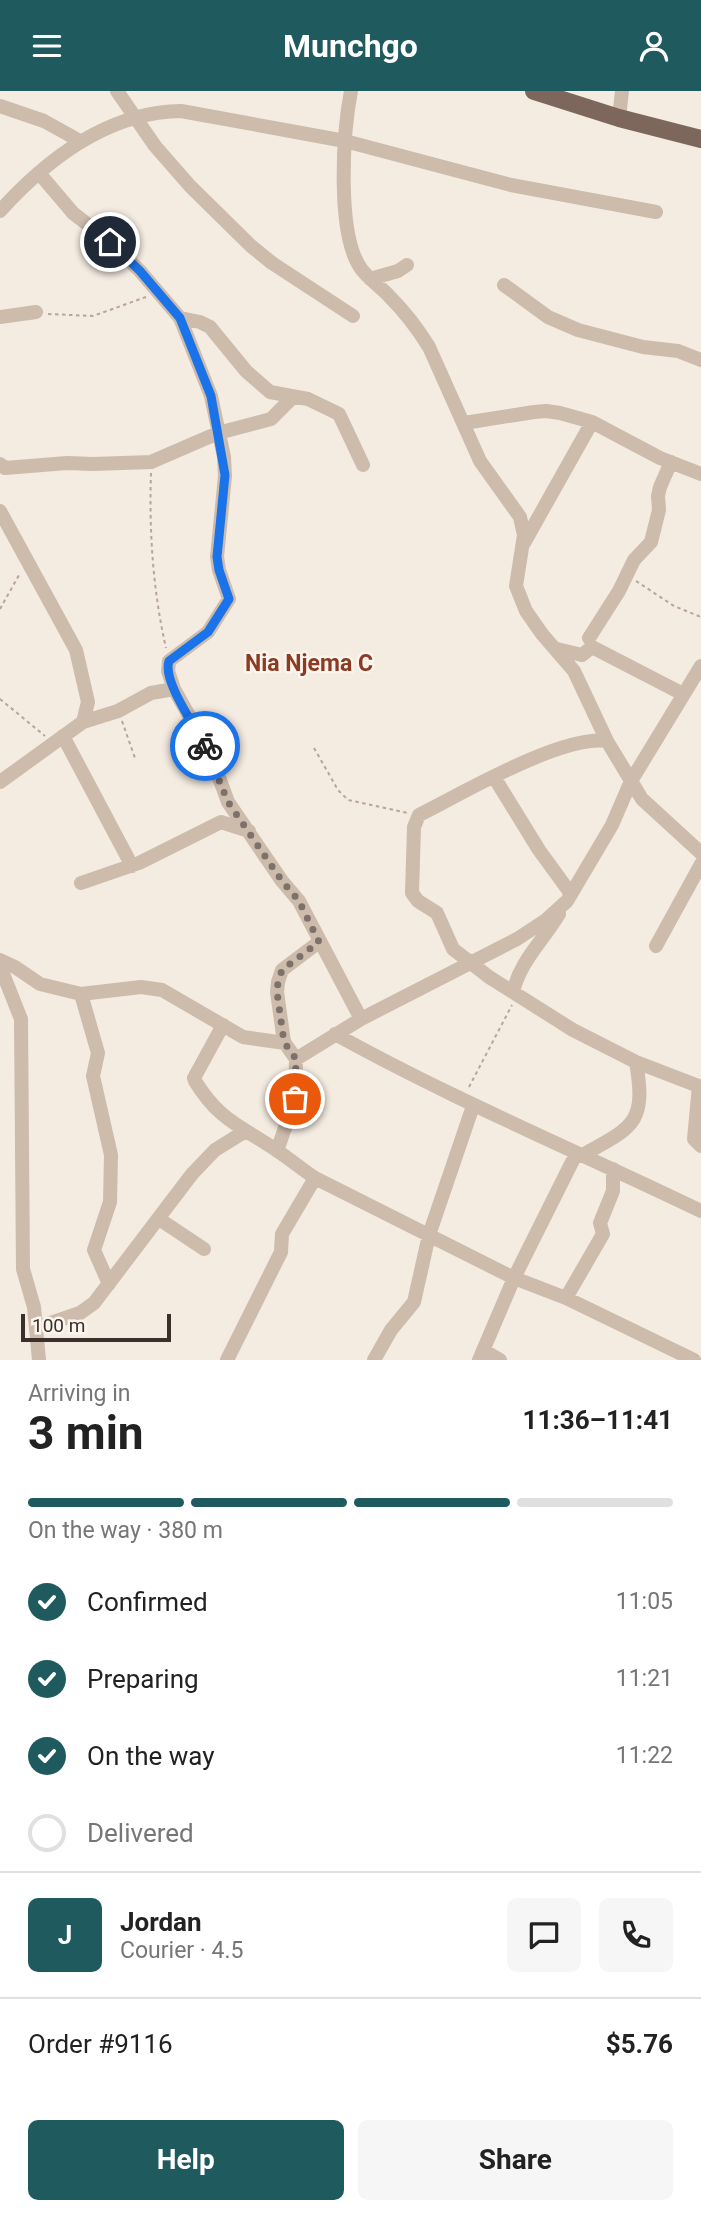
<!DOCTYPE html>
<html lang="en">
<head>
<meta charset="utf-8">
<style>
  :root { --surface:#fff; --page:#f6f6f6; --text:#222; --muted:#767676; --line:#e0e0e0; --accent:#1f5a5e }
  body { margin:0; font-family:Roboto,sans-serif; background:var(--page); color:var(--text); height:100vh; display:flex; flex-direction:column; font-size:26px; white-space:nowrap }
  * { box-sizing:border-box; margin:0 }
  p { font-size:23px; color:var(--muted) }
  .icon { flex:none; width:38px; height:38px; fill:none; stroke:currentColor; stroke-width:2; stroke-linecap:round; stroke-linejoin:round }
  .map { position:relative; height:1269px; overflow:hidden }
  .panel { display:flex; flex-direction:column; background:var(--surface); flex:1 }
  .panel>* { flex:none }
  .scale { position:absolute; left:21px; bottom:18px; width:150px; box-sizing:border-box; padding-left:7px; border:4px solid #3b302b; border-top:0; font-size:19px; line-height:24px; white-space:nowrap; color:#3b302b; -webkit-text-stroke:5px #fbf5ee; paint-order:stroke }
  .pin { position:absolute; display:grid; place-items:center; width:60px; height:60px; color:#fff; margin:-30px; border:4px solid #fff; border-radius:50%; box-shadow:0 2px 7px #0007 }
  .courier { position:absolute; display:grid; place-items:center; width:70px; height:70px; margin:-35px; border:5px solid #1a73e8; border-radius:50%; background:#fff; color:#222; box-shadow:0 2px 9px #0007 }
  .head em { font-style:normal; font-weight:700 }
  .head div { display:flex; flex-direction:column-reverse }
  .head { display:flex; align-items:center; justify-content:space-between; height:119px; padding:0 28px }
  h1 { font-size:46px; font-weight:700; line-height:52px }
  .bar { display:grid; grid-template-columns:repeat(4,1fr); gap:10px 7px; align-content:center; height:84px; padding:0 28px }
  .bar i { height:9px; border-radius:5px; background:var(--line) }
  .bar .current { background:var(--accent) }
  .bar p { grid-column:span 4 }
  .line { display:flex; align-items:center; gap:18px; padding:0 28px; border-top:2px solid var(--line) }
  .line div { flex:1 }
  .round { display:grid; place-items:center; flex:none; width:74px; height:74px; border-radius:10px; background:var(--page) }
  ol { padding:0 28px; list-style:none }
  li { display:flex; align-items:center; gap:21px; height:77px }
  li p { margin-inline-start:auto }
  li .icon { padding:7px; border-radius:50%; background:var(--accent); color:#fff; stroke-width:4 }
  li:last-child { color:var(--muted) }
  li i { width:38px; height:38px; border:4px solid var(--line); border-radius:50% }
  .button { display:flex; gap:14px; margin-top:auto; padding:14px 28px }
  .button a { flex:1; height:80px; border-radius:10px; background:var(--accent); color:#fff; font-size:28px; font-weight:700; line-height:80px; text-align:center }
  .button a+a { background:var(--page); color:var(--text) }
  header { display:flex; justify-content:space-between; align-items:center; height:91px; padding:0 28px; background:var(--accent); color:#fff; font-size:32px; font-weight:700 }
  .map>svg:first-child { display:block }
  .lines { fill:none; stroke-linecap:round; stroke-linejoin:round }
  .path { stroke:#b9a596; stroke-width:2; stroke-dasharray:3.5 3.5; stroke-linecap:butt }
  .minor { stroke:#cdbbac; stroke-width:14 }
  .major { stroke:#7d675c; stroke-width:18 }
  .done { stroke:#7c716b; stroke-width:7; stroke-dasharray:0 12.6 }
  .route { stroke:#1a73e8; stroke-width:9 }
  .labels { text-anchor:middle; dominant-baseline:central; stroke-width:5; stroke-linejoin:round; paint-order:stroke }
  .quarter-label { font-size:23px; font-weight:bold; fill:#8c3b22; stroke:#fbf5ee }
</style>
</head>
<body>
<header><svg class="icon" aria-label="menu" viewBox="0 0 24 24"><path d="M4 6h16M4 12h16M4 18h16"/></svg>Munchgo<svg class="icon" aria-label="person" viewBox="0 0 24 24"><circle cx="12" cy="8" r="4"/><path d="M4 21q1-7 8-7t8 7"/></svg></header>
<div class="map">
<svg width="701" height="1269" viewBox="0 0 701 1269">
  <rect width="100%" height="100%" fill="#f4ebe1"/>
  <g class="lines">
    <path class="path" d="M 48,223 L 93,225 L 146,206
      M 151,382 C 149,441 153,500 166,557
      M 636,490 L 674,515 L 701,526
      M 0,518 L 19,484
      M 0,608 L 45,645
      M 122,630 L 135,667
      M 314,657 L 338,699 L 348,709 L 408,722
      M 469,996 L 512,914"/>
    <path class="minor" d="M 117,0 L 155,55 L 190,95 L 251,155 L 272,172 L 353,225
      M 351,0 C 343,42 336,145 362,179 C 370,189 381,196 389,205 C 404,220 418,238 429,256 L 480,370 L 520,426 L 524,444 L 516,495 L 526,520 L 542,543 L 574,580 L 607,650 L 642,708 L 701,762
      M 0,15 L 44,30 L 80,50
      M 619,27 L 622,0
      M 39,82 L 73,122 L 110,151 L 140,180 L 180,227 L 211,305 L 224,366 L 225,385 L 217,466 L 219,479 L 229,508 L 208,541 L 169,570 L 168,580 L 174,598 L 196,637 L 220,689 L 228,711 L 282,790 L 299,810 L 361,928
      M 0,120 C 47,68 108,21 181,20 L 345,50 L 511,94 L 656,121
      M 370,188 L 398,180 L 407,174
      M 504,194 L 548,226 L 578,239 L 643,256 L 678,260 L 701,269
      M 0,226 L 36,221
      M 180,227 L 200,231 L 210,236 L 246,280 L 270,301 L 308,308 L 339,323 L 363,374
      M 464,332 L 534,321 L 546,320 L 560,322 L 592,331 L 660,367 L 701,383
      M 0,373 L 5,377 L 67,372 L 93,373 L 151,371 L 218,342 L 271,328 L 292,307
      M 0,420 L 76,559 L 88,611 L 83,631
      M 524,452 L 592,331
      M 589,547 L 619,500 L 634,469 L 651,451 L 659,419 L 658,405 L 660,396 L 671,371
      M 557,558 L 582,564 L 592,556 L 683,603
      M 63,645 L 132,775
      M 607,650 C 561,644 463,702 419,724 L 414,736 L 412,802 L 418,810 L 437,822 L 453,858 L 489,886 L 573,939 L 636,971 L 701,996
      M 494,686 L 539,759 L 571,803
      M 0,691 L 83,631 L 118,620 L 151,602 L 174,598
      M 81,792 L 139,772 L 221,731 L 249,740
      M 656,855 L 701,773
      M 0,869 L 15,876 L 40,893 L 81,903 L 141,896 L 162,899 L 243,946 L 285,952
      M 0,875 L 21,928 L 23,1178 L 34,1216 L 39,1269
      M 513,901 C 520,870 543,850 559,823
      M 81,903 L 98,962 L 93,985 L 111,1064 L 110,1111 L 94,1159 L 109,1193
      M 223,934 L 194,987 L 195,990 C 220,1031 242,1035 279,1061 C 291,1069 303,1079 315,1087 L 282,1143 L 281,1161 L 227,1269
      M 335,943 C 454,1009 579,1061 701,1120
      M 296,968 L 361,928 L 517,848 L 546,829 L 567,810 L 612,734 L 631,690 L 701,575
      M 699,995 L 694,1048 L 701,1055
      M 277,1060 L 295,1008 L 296,968 L 284,951 L 277,901 L 278,891 L 282,879 L 319,851
      M 581,1065 C 632,1036 647,1034 636,971
      M 315,1087 L 514,1187 L 566,1207 L 694,1269
      M 159,1128 L 204,1158
      M 566,1207 L 603,1143 L 600,1132 L 613,1100 L 613,1078
      M 36,1237 L 80,1222 L 94,1212 L 192,1083 L 215,1059 L 244,1041
      M 483,1259 L 500,1269
      M 374,1269 L 391,1239 L 414,1211 L 429,1144 L 473,1015
      M 479,1269 L 514,1187 L 576,1063"/>
    <path class="major" d="M 534,0 L 619,27 L 701,48"/>
  </g>
  <g class="lines">
    <path class="done" d="M 205,655 L 228,711 L 282,790 L 299,810 L 319,851 L 282,879 L 278,891 L 277,901 L 284,951 L 296,968 L 295,1008"/>
    <path class="route" d="M 110,151 L 140,180 L 180,227 L 211,305 L 225,384 L 217,466 L 219,479 L 229,508 L 208,541 L 169,570 C 162,590 196,636 205,655"/>
  </g>
  <g class="labels">
    <g class="quarter-label">
      <text x="309" y="572">Nia Njema C</text>
    </g>
  </g>
</svg>
<div class="scale">100 m</div>
<div class="pin" style="left:295px;top:1008px;background:#ea580c"><svg class="icon" aria-label="bag" viewBox="0 0 24 24"><path d="M5 8h14l-1 12H6zM9 8a3 3 0 0 1 6 0"/></svg></div>
<div class="pin" style="left:110px;top:151px;background:#1f2937"><svg class="icon" aria-label="home" viewBox="0 0 24 24"><path d="M3 11l9-7 9 7M6 9v11h12V9"/></svg></div>
<div class="courier" style="left:205px;top:655px"><svg class="icon" aria-label="bike" viewBox="0 0 24 24"><circle cx="6" cy="16" r="4"/><circle cx="18" cy="16" r="4"/><path d="M6 16l4-8h5l3 8M10 8l3 8H6M13 5h3"/></svg></div>
</div>
<section class="panel">
<div class="head"><div><h1>3 min</h1><p>Arriving in</p></div><em>11:36–11:41</em></div>
<div class="bar"><i class="current"></i><i class="current"></i><i class="current"></i><i></i><p>On the way · 380 m</p></div>
<ol>
<li><svg class="icon" aria-label="check" viewBox="0 0 24 24"><path d="M5 12l5 5 9-10"/></svg>Confirmed<p>11:05</p></li>
<li><svg class="icon" aria-label="check" viewBox="0 0 24 24"><path d="M5 12l5 5 9-10"/></svg>Preparing<p>11:21</p></li>
<li><svg class="icon" aria-label="check" viewBox="0 0 24 24"><path d="M5 12l5 5 9-10"/></svg>On the way<p>11:22</p></li>
<li><i></i>Delivered</li>
</ol>
<div class="line" style="height:126px"><b class="round" style="background:var(--accent);color:#fff">J</b><div><b>Jordan</b><p>Courier · 4.5</p></div><a class="round"><svg class="icon" aria-label="chat" viewBox="0 0 24 24"><path d="M4 5h16v11H9l-5 4z"/></svg></a><a class="round"><svg class="icon" aria-label="phone" viewBox="0 0 24 24"><path d="M5 4h4l2 5-3 2q2 4 5 5l2-3 5 2v4C11 20 4 13 5 4z"/></svg></a></div>
<div class="line" style="height:91px"><div>Order #9116</div><b>$5.76</b></div>
<div class="button"><a>Help</a><a>Share</a></div>
</section>
</body>
</html>
